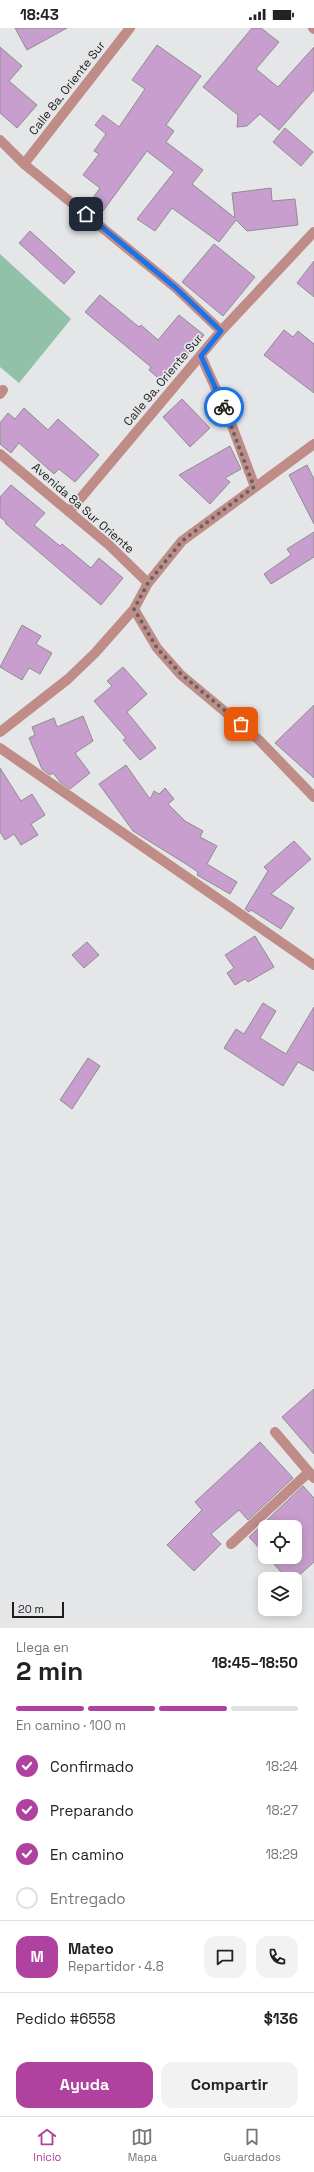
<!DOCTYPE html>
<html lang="es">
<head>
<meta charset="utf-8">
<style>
  :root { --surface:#fff; --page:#f2f2f2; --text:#222; --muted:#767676; --line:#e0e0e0; --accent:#af419f }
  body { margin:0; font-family:"Space Grotesk",sans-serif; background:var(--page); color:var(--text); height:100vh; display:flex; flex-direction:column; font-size:15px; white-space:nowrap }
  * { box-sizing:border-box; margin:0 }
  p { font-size:13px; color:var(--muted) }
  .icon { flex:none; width:22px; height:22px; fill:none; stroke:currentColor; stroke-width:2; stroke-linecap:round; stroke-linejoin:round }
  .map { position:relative; height:1600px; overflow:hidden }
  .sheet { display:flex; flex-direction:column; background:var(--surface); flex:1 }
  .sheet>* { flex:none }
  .tools { position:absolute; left:258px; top:1492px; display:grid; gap:8px }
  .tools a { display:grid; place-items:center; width:44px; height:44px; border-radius:8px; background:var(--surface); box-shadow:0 2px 10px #0003; font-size:20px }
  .scale { position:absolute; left:12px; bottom:10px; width:52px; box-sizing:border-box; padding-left:4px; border:2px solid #1d1d1e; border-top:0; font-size:11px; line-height:14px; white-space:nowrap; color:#1d1d1e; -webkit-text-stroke:3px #e5e6e7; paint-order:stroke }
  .pin { position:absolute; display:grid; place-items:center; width:34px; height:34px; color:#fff; margin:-17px; border-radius:8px; box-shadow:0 2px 6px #0006 }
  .courier { position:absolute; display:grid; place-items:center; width:40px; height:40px; margin:-20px; border:3px solid #1a73e8; border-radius:50%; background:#fff; color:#222; box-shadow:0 1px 5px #0007 }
  .head em { font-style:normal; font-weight:600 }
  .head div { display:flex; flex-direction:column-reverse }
  .head { display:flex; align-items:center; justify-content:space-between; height:68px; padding:0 16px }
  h1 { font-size:26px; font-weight:600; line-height:30px }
  .bar { display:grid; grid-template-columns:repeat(4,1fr); gap:6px 4px; align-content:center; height:48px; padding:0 16px }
  .bar i { height:5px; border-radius:3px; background:var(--line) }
  .bar .current { background:var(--accent) }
  .bar p { grid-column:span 4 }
  .line { display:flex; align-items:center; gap:10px; padding:0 16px; border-top:1px solid var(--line) }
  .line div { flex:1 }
  .round { display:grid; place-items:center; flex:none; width:42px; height:42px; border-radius:12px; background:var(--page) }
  ol { padding:0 16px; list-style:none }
  li { display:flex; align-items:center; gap:12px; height:44px }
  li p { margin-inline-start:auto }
  li .icon { padding:4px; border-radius:50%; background:var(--accent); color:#fff; stroke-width:4 }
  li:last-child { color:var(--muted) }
  li i { width:22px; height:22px; border:2px solid var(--line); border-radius:50% }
  .action { display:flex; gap:8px; margin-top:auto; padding:8px 16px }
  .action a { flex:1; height:46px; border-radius:12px; background:var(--accent); color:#fff; font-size:16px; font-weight:600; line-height:46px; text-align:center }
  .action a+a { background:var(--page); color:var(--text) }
  .status { display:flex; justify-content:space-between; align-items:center; height:28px; padding:0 20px; background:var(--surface); direction:ltr }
  .status svg { height:11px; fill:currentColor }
  .tab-bar { display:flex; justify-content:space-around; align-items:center; height:56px; border-top:1px solid var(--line); background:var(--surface); font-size:11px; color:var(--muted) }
  .tab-bar a { display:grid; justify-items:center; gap:2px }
  .tab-bar .current { color:var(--accent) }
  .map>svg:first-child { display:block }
  .green { fill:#91c1a8 }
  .building { fill:#c79ecd; stroke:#8f8e8f }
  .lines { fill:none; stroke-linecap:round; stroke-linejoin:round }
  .minor { stroke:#bf8c88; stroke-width:10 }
  .done { stroke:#636364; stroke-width:4; stroke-dasharray:0 7.2 }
  .route { stroke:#1a73e8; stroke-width:5 }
  .labels { text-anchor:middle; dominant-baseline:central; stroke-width:3.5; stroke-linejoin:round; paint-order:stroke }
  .street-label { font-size:12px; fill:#1d1d1e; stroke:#e5e6e7 }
</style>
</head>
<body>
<div class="status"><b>18:43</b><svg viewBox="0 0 49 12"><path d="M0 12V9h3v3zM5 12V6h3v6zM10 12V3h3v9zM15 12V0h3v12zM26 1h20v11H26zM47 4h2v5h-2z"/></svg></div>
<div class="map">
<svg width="314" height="1600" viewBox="0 0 314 1600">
  <rect width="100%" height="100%" fill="#e5e6e7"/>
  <path class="green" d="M 0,226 L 71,291 L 19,355 L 0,339 Z"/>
  <path class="building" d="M 15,0 L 67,0 L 27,22 Z
    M 252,0 L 261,0 L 279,14 L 256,41 L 278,59 L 314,19 L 314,62 L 279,102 L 260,86 L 247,98 L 237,99 L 238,87 L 203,59 Z
    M 157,17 L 201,48 L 166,97 L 174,103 L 166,114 L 203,142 L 192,156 L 235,190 L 232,165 L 271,160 L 272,173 L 295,171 L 298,197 L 247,203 L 236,192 L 219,214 L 172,180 L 155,203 L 137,191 L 174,144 L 147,123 L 103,183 L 90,174 L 100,160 L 83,147 L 99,126 L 94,123 L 106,106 L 95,97 L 103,87 L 119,99 L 145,61 L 132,52 Z
    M 0,19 L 22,38 L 9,53 L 37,77 L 17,100 L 0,85 Z
    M 285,100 L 313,124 L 301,138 L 273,114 Z
    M 30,203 L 75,244 L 64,256 L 19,215 Z
    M 214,216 L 255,249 L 223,288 L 182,254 Z
    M 314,233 L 314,269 L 297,255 Z
    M 100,267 L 139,299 L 141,297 L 158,312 L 179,287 L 204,307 L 164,355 L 149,342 L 151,339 L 85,284 Z
    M 284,302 L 293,309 L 298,303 L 314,316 L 314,365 L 264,327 Z
    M 182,371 L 210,400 L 190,419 L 163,389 Z
    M 24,380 L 48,402 L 58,391 L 99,427 L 75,454 L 59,441 L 54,446 L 19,415 L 11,425 L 0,416 L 0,395 L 8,385 L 15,391 Z
    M 230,418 L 241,441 L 225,450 L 230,454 L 210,476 L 179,447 Z
    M 307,437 L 314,451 L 314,496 L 289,447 Z
    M 11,457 L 45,485 L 34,497 L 60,518 L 62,516 L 91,540 L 99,530 L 123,550 L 101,577 L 5,495 L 6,494 L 0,489 L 0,469 Z
    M 314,504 L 314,529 L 271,556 L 264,546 L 291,527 L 287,521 Z
    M 22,597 L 41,608 L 36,616 L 52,625 L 40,646 L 29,640 L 22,652 L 0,639 Z
    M 123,639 L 147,666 L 127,684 L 156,720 L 140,732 L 123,712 L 126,710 L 94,673 L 112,658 L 107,653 Z
    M 314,677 L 314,750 L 275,715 Z
    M 83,688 L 93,713 L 75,725 L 90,745 L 70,761 L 60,754 L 53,745 L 50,747 L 42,741 L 29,710 L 35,707 L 32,699 L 54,690 L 57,699 Z
    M 126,737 L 150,771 L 154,763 L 159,766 L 165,760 L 174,771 L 168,776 L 185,793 L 203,803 L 200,809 L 217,818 L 207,836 L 237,854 L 230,866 L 197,847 L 198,844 L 186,836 L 133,803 L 99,756 Z
    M 0,740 L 21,773 L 32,766 L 45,787 L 31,796 L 38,807 L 21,817 L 14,806 L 5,812 L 0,804 Z
    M 294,813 L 311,831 L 271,866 L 294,880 L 281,901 L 251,882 L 249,884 L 245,881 L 268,843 L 264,839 Z
    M 255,908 L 274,939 L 248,954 L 245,951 L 235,957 L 227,945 L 234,940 L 225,927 Z
    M 87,914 L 99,927 L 84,940 L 72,927 Z
    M 263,975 L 276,983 L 260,1010 L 286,1026 L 314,979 L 314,1043 L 298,1034 L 283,1058 L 224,1020 L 236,1001 L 244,1006 Z
    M 88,1030 L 100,1038 L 72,1081 L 60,1072 Z
    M 314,1361 L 314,1426 L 282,1389 Z
    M 260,1414 L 293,1450 L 248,1492 L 239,1482 L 211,1506 L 221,1516 L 194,1543 L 167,1517 L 202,1482 L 195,1474 Z
    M 303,1458 L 314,1470 L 314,1534 L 295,1551 L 287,1551 L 268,1529 L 295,1529 L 295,1499 L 265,1499 L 265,1526 L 249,1509 Z"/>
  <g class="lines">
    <path class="minor" d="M 313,0 L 314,1
      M 0,112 L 24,136 L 176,260 L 221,303
      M 24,136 L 130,0
      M 201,328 L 229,390 L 255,459
      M 0,366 L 3,362
      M 0,426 L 109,517 L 148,555
      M 69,484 L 221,303 L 314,204
      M 134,581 L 157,620 L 181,647 L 259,712 L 314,769
      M 0,704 L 68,651 L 95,625 L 134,581 L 148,555 L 182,513 L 314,416
      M 0,720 L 314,937
      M 275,1404 L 314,1450
      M 231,1516 L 309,1444"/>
  </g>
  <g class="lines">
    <path class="done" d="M 224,379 L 254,459 L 182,513 L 148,555 L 134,581 L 157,620 L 181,646 L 241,696"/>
    <path class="route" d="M 86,186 L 176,260 L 221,303 L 201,328 L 224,379"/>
  </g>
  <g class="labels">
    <g class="street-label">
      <text transform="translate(67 60) rotate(-52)">Calle 8a. Oriente Sur</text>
      <text transform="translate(163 352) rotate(-50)">Calle 9a. Oriente Sur</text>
      <text transform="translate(83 480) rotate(41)">Avenida 8a Sur Oriente</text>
    </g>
  </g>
</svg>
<div class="tools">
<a><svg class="icon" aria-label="locate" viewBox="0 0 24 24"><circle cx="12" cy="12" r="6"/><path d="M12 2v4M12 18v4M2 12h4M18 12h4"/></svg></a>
<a><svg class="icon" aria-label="layers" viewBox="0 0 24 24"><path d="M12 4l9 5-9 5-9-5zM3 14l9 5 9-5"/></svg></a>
</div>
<div class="scale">20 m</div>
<div class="pin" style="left:241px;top:696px;background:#ea580c"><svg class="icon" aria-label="bag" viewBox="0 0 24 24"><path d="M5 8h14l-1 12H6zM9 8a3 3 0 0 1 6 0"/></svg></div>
<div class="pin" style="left:86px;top:186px;background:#1f2937"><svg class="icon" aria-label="home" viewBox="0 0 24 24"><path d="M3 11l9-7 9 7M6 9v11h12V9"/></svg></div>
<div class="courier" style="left:224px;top:379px"><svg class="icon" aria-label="bike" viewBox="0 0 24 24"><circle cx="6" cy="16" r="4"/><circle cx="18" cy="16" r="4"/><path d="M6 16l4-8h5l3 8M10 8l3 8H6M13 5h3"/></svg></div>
</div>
<section class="sheet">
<div class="head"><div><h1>2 min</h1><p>Llega en</p></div><em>18:45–18:50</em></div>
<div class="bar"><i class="current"></i><i class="current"></i><i class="current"></i><i></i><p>En camino · 100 m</p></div>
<ol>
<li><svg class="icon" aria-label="check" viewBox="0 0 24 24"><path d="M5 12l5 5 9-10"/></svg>Confirmado<p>18:24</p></li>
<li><svg class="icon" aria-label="check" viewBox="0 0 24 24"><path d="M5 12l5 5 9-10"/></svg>Preparando<p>18:27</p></li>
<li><svg class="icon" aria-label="check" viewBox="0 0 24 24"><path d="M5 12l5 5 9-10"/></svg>En camino<p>18:29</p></li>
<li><i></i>Entregado</li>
</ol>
<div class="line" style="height:72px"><b class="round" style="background:var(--accent);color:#fff">M</b><div><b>Mateo</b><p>Repartidor · 4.8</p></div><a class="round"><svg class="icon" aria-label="chat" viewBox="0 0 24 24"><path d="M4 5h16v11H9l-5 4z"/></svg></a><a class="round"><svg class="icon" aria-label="phone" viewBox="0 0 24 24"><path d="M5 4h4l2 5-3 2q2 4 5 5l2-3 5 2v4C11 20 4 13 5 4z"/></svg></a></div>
<div class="line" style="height:52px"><div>Pedido #6558</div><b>$136</b></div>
<div class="action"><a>Ayuda</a><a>Compartir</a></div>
</section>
<nav class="tab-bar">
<a class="current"><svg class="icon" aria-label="home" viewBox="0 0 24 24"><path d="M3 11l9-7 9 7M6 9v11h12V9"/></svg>Inicio</a>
<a><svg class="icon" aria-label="map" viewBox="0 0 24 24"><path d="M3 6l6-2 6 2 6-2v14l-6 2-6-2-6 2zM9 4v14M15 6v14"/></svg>Mapa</a>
<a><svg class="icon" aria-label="saved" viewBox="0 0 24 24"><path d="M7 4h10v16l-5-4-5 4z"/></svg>Guardados</a>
</nav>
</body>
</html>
